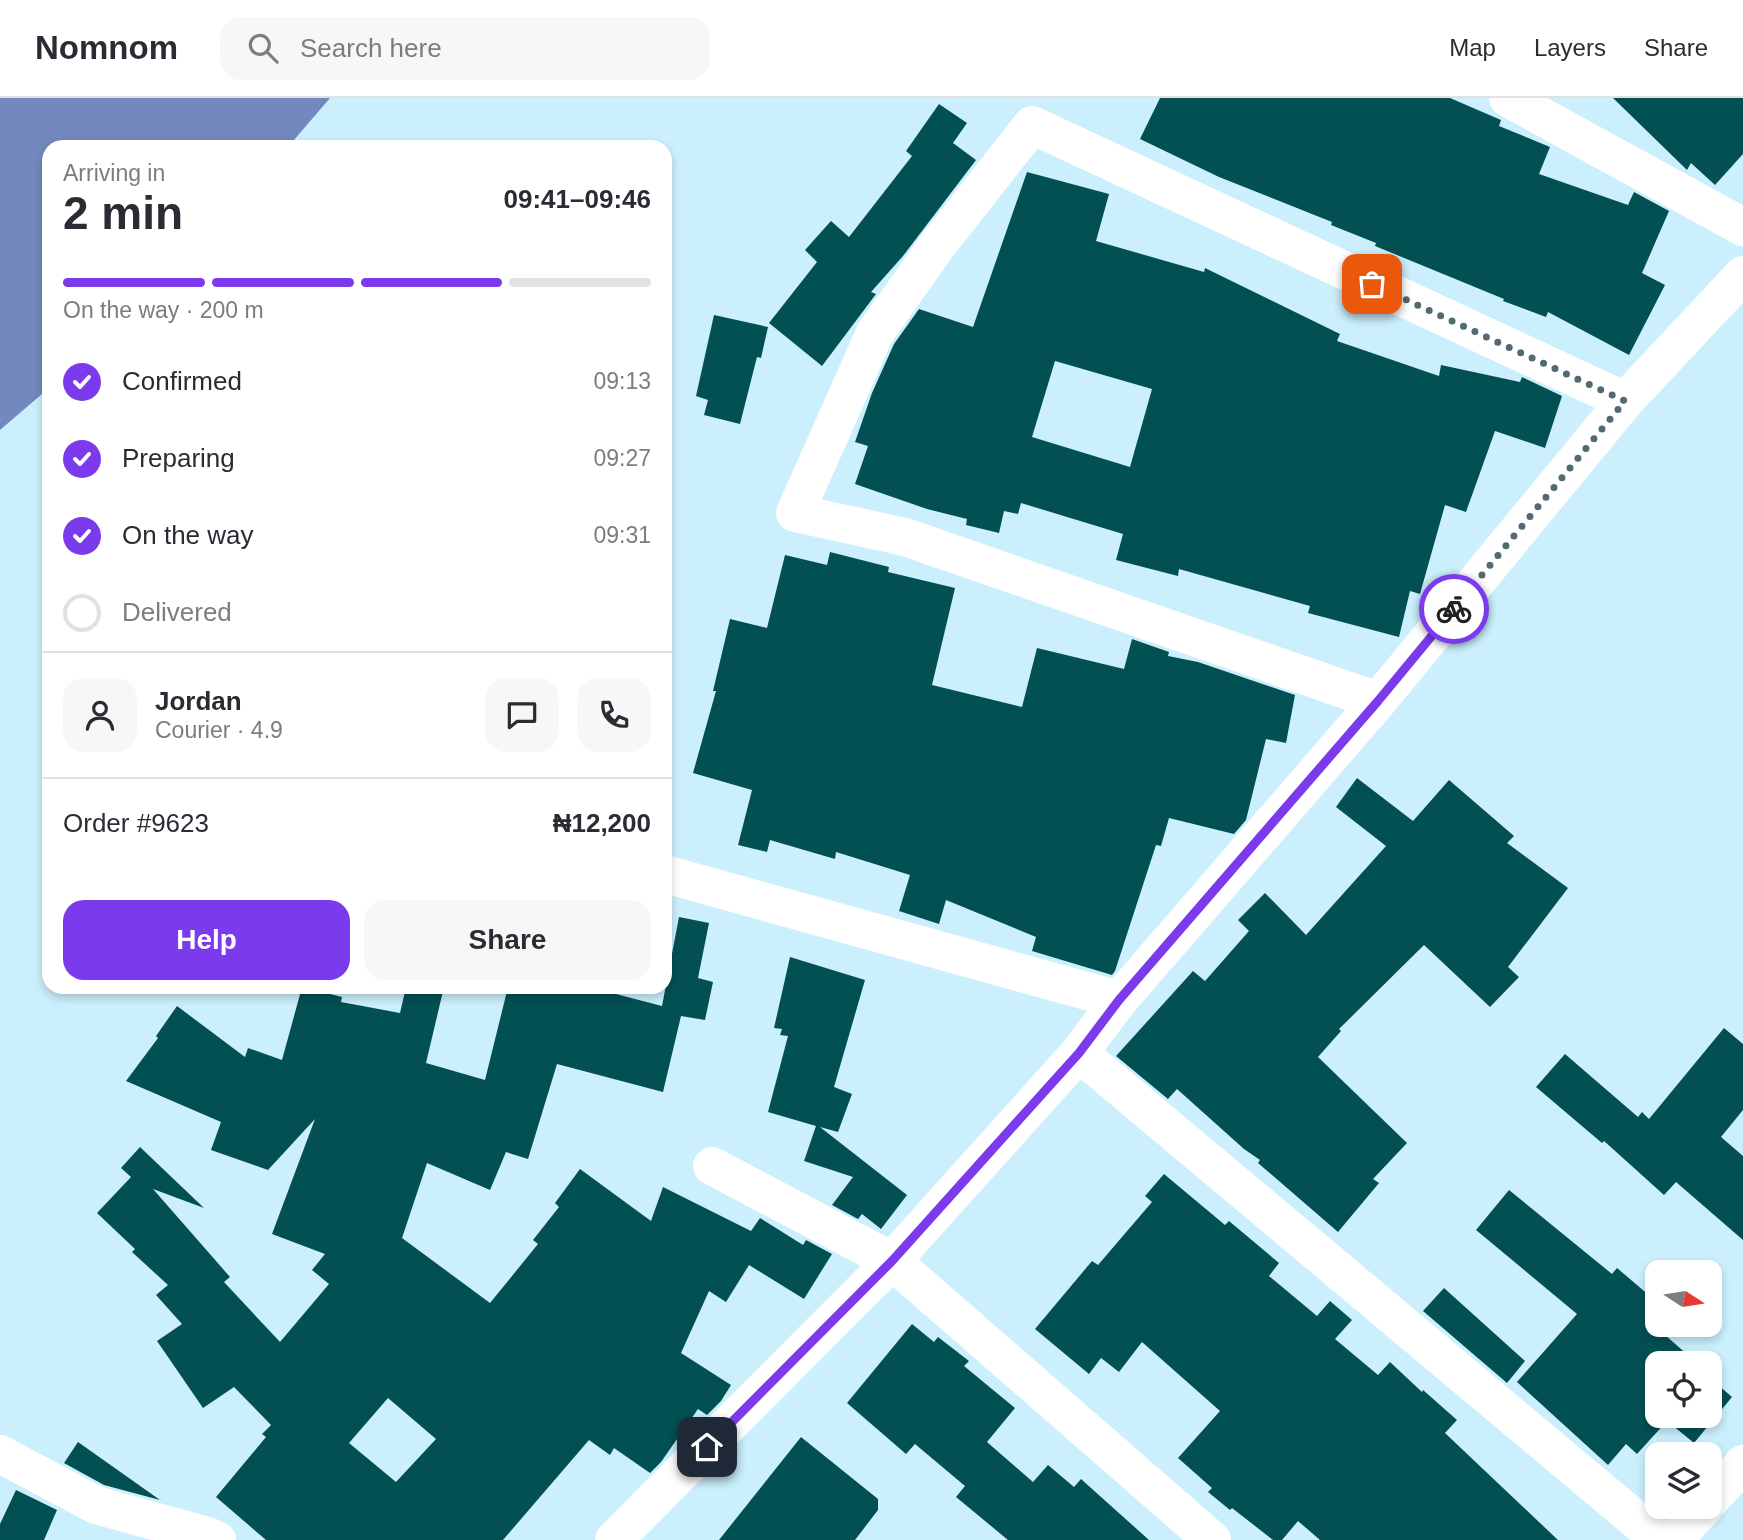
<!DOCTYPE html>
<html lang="en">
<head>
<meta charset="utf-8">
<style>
  :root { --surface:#fff; --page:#f7f7f7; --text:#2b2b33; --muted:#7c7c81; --line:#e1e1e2; --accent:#7c3aed }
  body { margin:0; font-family:Arial,sans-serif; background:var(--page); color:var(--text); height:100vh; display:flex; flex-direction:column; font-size:26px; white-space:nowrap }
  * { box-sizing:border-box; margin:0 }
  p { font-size:23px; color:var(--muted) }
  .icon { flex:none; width:38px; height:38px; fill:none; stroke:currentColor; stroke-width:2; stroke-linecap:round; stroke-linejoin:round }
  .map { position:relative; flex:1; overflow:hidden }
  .details { position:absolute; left:42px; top:42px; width:630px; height:854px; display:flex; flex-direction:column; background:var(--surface); border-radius:21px; box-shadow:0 4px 10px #0003 }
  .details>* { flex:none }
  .needle { width:46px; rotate:102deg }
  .controls { position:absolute; left:1645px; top:1162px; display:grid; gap:14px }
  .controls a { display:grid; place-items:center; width:77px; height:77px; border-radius:14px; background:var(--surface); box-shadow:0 4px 10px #0003; font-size:35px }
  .pin { position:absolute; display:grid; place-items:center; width:60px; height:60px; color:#fff; margin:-30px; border-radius:14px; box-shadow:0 4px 10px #0006 }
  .courier { position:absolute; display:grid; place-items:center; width:70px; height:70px; margin:-35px; border:5px solid #7c3aed; border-radius:50%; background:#fff; color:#222; box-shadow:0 2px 9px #0007 }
  .head em { font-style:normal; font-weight:700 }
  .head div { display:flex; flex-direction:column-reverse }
  .head { display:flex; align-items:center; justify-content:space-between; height:119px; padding:0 21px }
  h1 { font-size:46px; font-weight:700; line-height:52px }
  .bar { display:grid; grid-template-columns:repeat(4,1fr); gap:10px 7px; align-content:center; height:84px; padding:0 21px }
  .bar i { height:9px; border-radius:5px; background:var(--line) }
  .bar .current { background:var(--accent) }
  .bar p { grid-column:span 4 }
  .line { display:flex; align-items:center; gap:18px; padding:0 21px; border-top:2px solid var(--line) }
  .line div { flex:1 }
  .round { display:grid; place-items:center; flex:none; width:74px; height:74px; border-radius:21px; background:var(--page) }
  ol { padding:0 21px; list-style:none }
  li { display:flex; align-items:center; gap:21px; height:77px }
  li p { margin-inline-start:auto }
  li .icon { padding:7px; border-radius:50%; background:var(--accent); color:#fff; stroke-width:4 }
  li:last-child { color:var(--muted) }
  li i { width:38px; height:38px; border:4px solid var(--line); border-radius:50% }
  .cta { display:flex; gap:14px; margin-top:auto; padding:14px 21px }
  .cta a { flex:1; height:80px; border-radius:21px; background:var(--accent); color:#fff; font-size:28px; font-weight:700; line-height:80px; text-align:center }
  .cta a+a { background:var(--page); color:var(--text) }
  header { display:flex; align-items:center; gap:42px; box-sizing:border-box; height:98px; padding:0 35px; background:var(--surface); border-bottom:2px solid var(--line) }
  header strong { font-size:33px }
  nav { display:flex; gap:38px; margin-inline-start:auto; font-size:24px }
  .search { width:490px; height:63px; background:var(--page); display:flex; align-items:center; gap:18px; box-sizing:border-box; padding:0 24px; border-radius:21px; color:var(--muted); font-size:26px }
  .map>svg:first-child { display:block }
  .water { fill:#7388bc }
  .building { fill:#035053; fill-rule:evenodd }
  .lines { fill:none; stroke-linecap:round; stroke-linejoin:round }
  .minor { stroke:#fff; stroke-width:38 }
  .done { stroke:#546a72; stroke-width:7; stroke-dasharray:0 12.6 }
  .route { stroke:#7c3aed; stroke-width:9 }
</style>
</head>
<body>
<header>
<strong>Nomnom</strong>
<div class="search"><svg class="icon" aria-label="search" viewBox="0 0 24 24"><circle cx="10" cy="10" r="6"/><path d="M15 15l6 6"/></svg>Search here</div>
<nav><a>Map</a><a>Layers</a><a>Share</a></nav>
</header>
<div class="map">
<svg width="1743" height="1442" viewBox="0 0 1743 1442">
  <rect width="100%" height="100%" fill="#cbeffc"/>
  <path class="water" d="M 0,0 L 330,0 L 288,49 L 49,49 L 49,290 L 0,332 Z"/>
  <path class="building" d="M 1160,0 L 1450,0 L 1501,22 L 1499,28 L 1550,49 L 1539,76 L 1628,107 L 1634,94 L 1669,113 L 1642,175 L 1665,187 L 1629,257 L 1548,214 L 1546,219 L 1503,203 L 1504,201 L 1375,148 L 1376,145 L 1331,127 L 1332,124 L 1219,79 L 1140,41 Z
    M 1613,0 L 1743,0 L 1743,56 L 1715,87 L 1691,65 L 1687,72 Z
    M 939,6 L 967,25 L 953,45 L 976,62 L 903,158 L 871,194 L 876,196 L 822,268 L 769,225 L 817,164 L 805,152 L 831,123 L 849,139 L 912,58 L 906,53 Z
    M 1027,74 L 1109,96 L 1096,143 L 1204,174 L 1205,170 L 1340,236 L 1337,243 L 1439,278 L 1441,267 L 1520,284 L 1522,279 L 1562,298 L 1545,350 L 1495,333 L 1466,414 L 1445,407 L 1420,496 L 1410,493 L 1399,539 L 1308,515 L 1310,508 L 1179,471 L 1178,478 L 1116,462 L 1123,436 L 1021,405 L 1018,416 L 1004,413 L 999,435 L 966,427 L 967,421 L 927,411 L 855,386 L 868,348 L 855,344 L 872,295 L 894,246 L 919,211 L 973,229 ZM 1055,263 L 1152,291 L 1130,369 L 1032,339 Z
    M 714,217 L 768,229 L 761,260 L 757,259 L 740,326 L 704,317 L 708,302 L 696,298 Z
    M 830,454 L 889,469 L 888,474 L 955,490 L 932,587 L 1022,609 L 1037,550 L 1124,571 L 1132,541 L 1169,554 L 1168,558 L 1198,564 L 1295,597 L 1286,645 L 1266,641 L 1246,722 L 1234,736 L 1169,720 L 1161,748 L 1156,747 L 1115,873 L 1112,877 L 1032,853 L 1036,839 L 946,802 L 939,826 L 899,813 L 910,777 L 836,754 L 835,761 L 770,742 L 767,754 L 738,747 L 752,692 L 693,675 L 716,593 L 713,593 L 730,521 L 767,530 L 785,457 L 827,467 Z
    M 1357,680 L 1413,723 L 1449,682 L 1514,738 L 1507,745 L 1568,790 L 1508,869 L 1519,879 L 1490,909 L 1424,847 L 1339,931 L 1341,933 L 1318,959 L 1407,1045 L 1373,1081 L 1379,1085 L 1338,1134 L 1258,1065 L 1260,1062 L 1244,1051 L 1177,991 L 1168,1001 L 1116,958 L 1193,873 L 1205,883 L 1249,833 L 1238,822 L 1265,795 L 1306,837 L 1386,748 L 1336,709 Z
    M 679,819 L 709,825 L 698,880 L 713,884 L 705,922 L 681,918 L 663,994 L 557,966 L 528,1061 L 506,1054 L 490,1092 L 427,1065 L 402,1140 L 490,1205 L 538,1146 L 533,1142 L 559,1109 L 555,1105 L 580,1071 L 651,1123 L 663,1089 L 751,1133 L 760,1120 L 803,1147 L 806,1142 L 832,1156 L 804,1201 L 749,1167 L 726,1204 L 709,1193 L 681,1255 L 731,1287 L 721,1303 L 707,1317 L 698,1311 L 661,1364 L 650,1375 L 614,1350 L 610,1357 L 589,1342 L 503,1442 L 266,1442 L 216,1399 L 266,1339 L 262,1336 L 271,1327 L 234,1289 L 203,1310 L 157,1243 L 182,1226 L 156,1197 L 168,1187 L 132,1154 L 135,1151 L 97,1115 L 131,1079 L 121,1070 L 140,1049 L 204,1110 L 153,1091 L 230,1179 L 224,1184 L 280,1244 L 329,1186 L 312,1172 L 325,1156 L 272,1136 L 315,1021 L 268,1072 L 211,1052 L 221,1024 L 126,983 L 158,940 L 156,938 L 177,908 L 245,959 L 248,950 L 282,962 L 302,889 L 342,899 L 341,904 L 400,915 L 406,889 L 444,889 L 426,965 L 485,982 L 508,889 L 589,889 L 662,908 ZM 388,1300 L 436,1341 L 396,1384 L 349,1345 Z
    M 790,859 L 865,882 L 834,989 L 852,996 L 838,1034 L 820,1029 L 907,1097 L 881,1131 L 862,1116 L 858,1121 L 832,1107 L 853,1079 L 804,1063 L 816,1028 L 768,1014 L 788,938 L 780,937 L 782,931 L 774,930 Z
    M 1724,930 L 1743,946 L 1743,1012 L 1721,1039 L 1743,1058 L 1743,1142 L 1676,1084 L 1664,1097 L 1604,1043 L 1602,1045 L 1536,989 L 1565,956 L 1638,1019 L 1642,1014 L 1649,1021 Z
    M 1164,1076 L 1225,1127 L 1229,1123 L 1279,1165 L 1269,1178 L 1317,1218 L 1330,1203 L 1352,1222 L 1335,1241 L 1378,1277 L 1390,1264 L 1422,1294 L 1423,1292 L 1457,1322 L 1445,1335 L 1558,1442 L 1320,1442 L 1298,1423 L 1282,1442 L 1273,1442 L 1232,1410 L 1230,1412 L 1208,1394 L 1212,1390 L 1178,1360 L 1220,1313 L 1142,1244 L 1119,1274 L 1101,1260 L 1089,1276 L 1035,1231 L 1092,1163 L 1098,1167 L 1152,1104 L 1145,1098 Z
    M 1509,1092 L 1612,1176 L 1617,1170 L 1657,1204 L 1657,1230 L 1697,1265 L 1657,1265 L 1657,1318 L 1710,1318 L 1710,1280 L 1732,1299 L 1694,1345 L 1667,1323 L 1637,1356 L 1626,1346 L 1608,1367 L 1517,1284 L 1577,1216 L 1476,1132 Z
    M 1444,1190 L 1525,1263 L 1507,1285 L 1423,1213 Z
    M 912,1226 L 934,1244 L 938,1239 L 969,1263 L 964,1268 L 1015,1310 L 987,1344 L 1033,1384 L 1048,1367 L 1074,1389 L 1081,1381 L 1149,1442 L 1008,1442 L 956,1399 L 965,1388 L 915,1346 L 906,1356 L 847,1305 Z
    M 801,1339 L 878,1401 L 878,1412 L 855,1442 L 719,1442 Z
    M 78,1344 L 160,1402 L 104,1387 L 64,1365 Z
    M 16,1392 L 57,1412 L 44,1442 L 0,1442 L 0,1426 Z"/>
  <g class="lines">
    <path class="minor" d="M 1508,0 L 1743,129
      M 1378,603 L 905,439 L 795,415 L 875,235 L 936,149 L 1032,27 L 1625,303
      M 665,776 L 1119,902
      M 1079,955 L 1660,1442
      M 712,1068 L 892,1163 L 1212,1442
      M 0,1356 L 96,1407 L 208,1438 L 217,1442
      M 1710,1402 L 1743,1366
      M 614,1442 L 892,1163 L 1079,955 L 1119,902 L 1378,603 L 1625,303 L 1743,177
      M 1674,1442 L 1704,1409"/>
  </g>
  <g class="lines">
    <path class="done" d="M 1372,186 L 1625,303 L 1454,511"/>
    <path class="route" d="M 707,1349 L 892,1163 L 1079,955 L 1119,902 L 1378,603 L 1454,511"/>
  </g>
</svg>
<div class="controls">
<a><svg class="needle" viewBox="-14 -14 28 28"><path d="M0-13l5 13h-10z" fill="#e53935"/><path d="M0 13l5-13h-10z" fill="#7c7c81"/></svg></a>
<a><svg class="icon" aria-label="locate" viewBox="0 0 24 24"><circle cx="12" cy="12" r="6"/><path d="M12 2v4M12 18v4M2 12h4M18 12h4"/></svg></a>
<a><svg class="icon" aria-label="layers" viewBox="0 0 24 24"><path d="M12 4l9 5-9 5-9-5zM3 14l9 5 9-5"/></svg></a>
</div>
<div class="pin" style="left:1372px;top:186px;background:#ea580c"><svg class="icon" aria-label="bag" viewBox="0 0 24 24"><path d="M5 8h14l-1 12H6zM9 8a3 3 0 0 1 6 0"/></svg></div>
<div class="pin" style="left:707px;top:1349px;background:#1f2937"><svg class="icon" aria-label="home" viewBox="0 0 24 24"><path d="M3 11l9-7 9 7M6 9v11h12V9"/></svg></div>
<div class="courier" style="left:1454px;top:511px"><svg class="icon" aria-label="bike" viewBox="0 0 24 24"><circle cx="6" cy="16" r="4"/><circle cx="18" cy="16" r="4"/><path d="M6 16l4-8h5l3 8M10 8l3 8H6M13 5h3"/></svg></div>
<section class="details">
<div class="head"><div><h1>2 min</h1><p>Arriving in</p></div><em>09:41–09:46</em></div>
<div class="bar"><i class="current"></i><i class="current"></i><i class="current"></i><i></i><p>On the way · 200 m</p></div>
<ol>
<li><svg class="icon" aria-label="check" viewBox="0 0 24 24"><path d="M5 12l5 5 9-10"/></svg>Confirmed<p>09:13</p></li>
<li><svg class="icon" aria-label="check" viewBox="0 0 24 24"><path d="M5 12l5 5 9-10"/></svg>Preparing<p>09:27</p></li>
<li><svg class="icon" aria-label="check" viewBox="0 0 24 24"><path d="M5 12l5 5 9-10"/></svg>On the way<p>09:31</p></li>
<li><i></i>Delivered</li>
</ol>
<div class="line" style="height:126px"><a class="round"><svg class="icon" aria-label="person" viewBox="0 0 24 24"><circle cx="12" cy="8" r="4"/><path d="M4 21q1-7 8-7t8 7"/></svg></a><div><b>Jordan</b><p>Courier · 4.9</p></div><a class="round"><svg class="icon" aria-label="chat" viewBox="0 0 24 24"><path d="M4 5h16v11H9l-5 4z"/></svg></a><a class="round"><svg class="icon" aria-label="phone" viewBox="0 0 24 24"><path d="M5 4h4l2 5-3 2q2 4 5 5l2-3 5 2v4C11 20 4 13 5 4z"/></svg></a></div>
<div class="line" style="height:91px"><div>Order #9623</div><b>₦12,200</b></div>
<div class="cta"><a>Help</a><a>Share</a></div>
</section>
</div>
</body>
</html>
